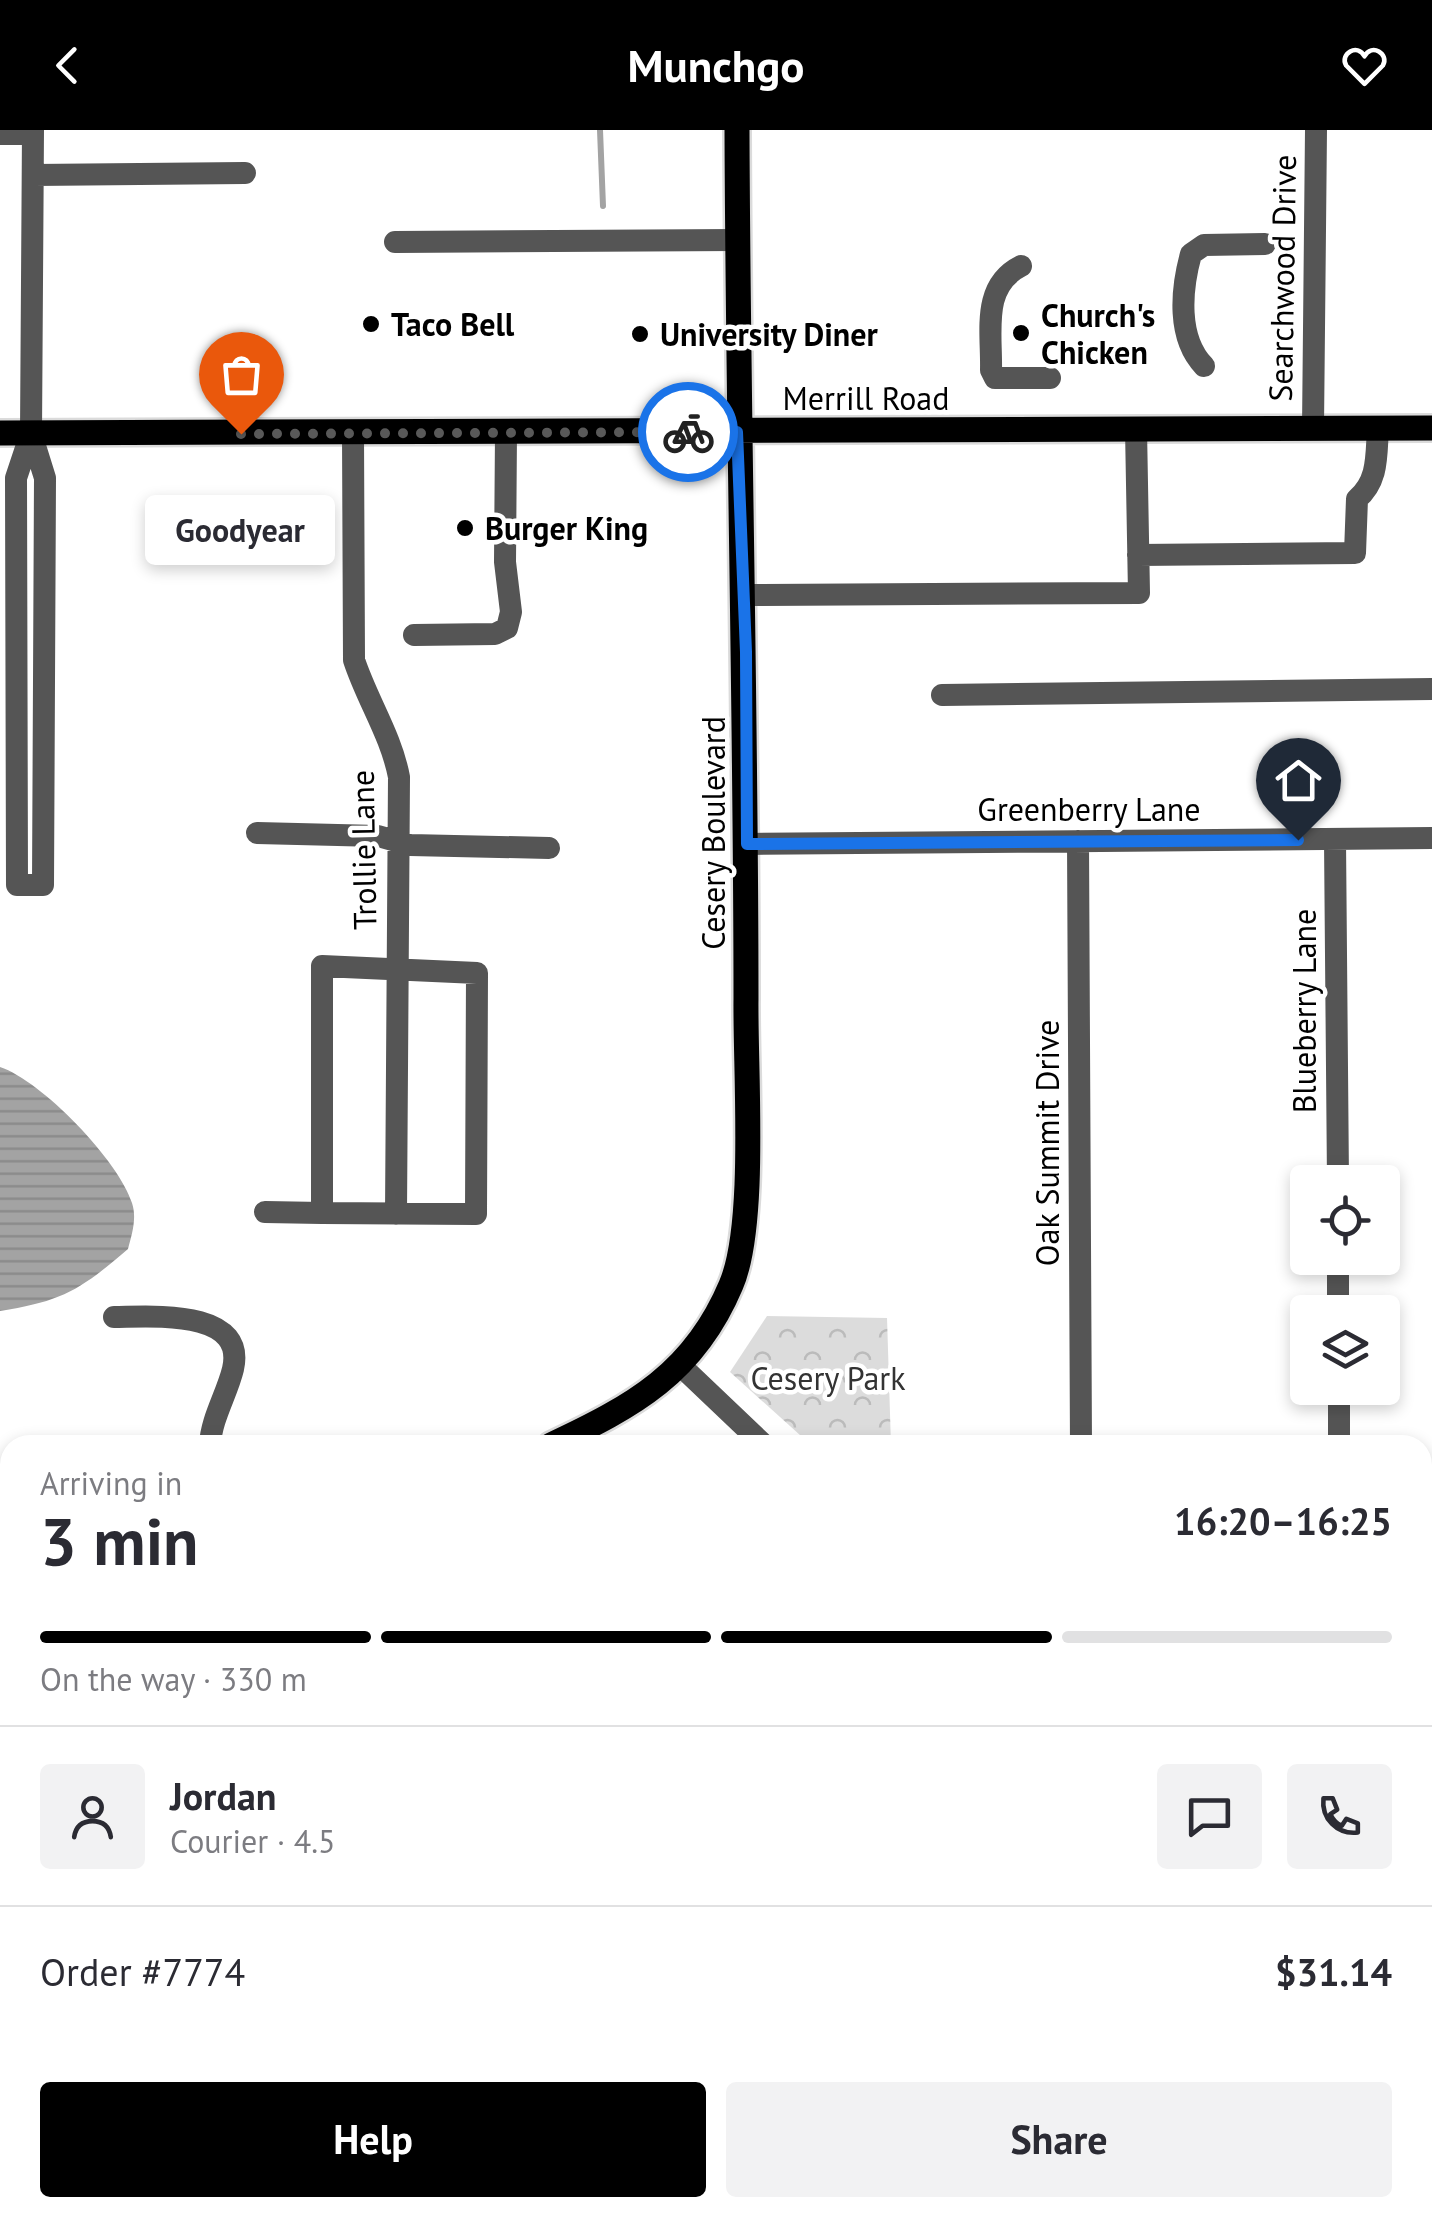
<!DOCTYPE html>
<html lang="en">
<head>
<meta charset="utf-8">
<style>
  :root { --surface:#fff; --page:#f2f2f3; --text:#2b2b33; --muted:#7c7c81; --line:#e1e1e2; --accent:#000 }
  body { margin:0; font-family:"PT Sans",sans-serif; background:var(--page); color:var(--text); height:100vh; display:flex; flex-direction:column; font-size:38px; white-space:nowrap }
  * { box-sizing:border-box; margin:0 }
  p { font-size:32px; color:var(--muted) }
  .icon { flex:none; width:55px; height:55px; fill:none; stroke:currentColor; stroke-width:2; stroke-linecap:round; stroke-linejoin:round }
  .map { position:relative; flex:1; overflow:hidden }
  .panel { position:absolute; left:0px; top:1305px; width:1432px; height:782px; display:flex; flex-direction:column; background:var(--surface); border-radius:30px 30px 0 0; box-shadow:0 5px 15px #0003 }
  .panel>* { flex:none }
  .tools { position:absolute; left:1290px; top:1035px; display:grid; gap:20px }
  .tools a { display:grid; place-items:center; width:110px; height:110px; border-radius:10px; background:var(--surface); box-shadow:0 5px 15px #0003; font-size:50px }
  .pin { position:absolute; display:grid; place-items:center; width:85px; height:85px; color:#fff; margin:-102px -42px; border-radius:50% 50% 50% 0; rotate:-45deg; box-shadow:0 0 10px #0007 }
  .pin .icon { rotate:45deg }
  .courier { position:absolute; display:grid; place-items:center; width:100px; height:100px; margin:-50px; border:8px solid #1a73e8; border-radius:50%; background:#fff; color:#222; box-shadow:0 2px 12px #0007 }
  .bubble { position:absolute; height:70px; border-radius:10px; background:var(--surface); box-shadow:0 5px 15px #0003; font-size:32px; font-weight:800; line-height:70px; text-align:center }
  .head em { font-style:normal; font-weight:800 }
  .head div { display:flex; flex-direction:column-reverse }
  .head { display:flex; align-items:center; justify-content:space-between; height:170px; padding:0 40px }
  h1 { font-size:65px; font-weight:800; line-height:75px }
  .bar { display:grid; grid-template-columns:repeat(4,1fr); gap:15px 10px; align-content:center; height:120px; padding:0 40px }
  .bar i { height:12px; border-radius:8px; background:var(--line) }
  .bar .on { background:var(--accent) }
  .bar p { grid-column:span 4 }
  .line { display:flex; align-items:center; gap:25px; padding:0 40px; border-top:2px solid var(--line) }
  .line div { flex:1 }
  .round { display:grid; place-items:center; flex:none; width:105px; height:105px; border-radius:10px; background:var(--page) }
  .action { display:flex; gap:20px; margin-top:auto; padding:20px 40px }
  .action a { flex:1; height:115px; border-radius:10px; background:var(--accent); color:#fff; font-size:40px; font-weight:800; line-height:115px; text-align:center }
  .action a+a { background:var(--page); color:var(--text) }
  header { display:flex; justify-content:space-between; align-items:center; height:130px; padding:0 40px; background:var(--accent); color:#fff; font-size:45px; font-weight:800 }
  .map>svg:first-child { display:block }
  .forest { fill:url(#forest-crowns) }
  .water { fill:url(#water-rules) }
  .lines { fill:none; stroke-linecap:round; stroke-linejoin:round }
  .stream { stroke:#a3a3a3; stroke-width:6 }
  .major-casing { stroke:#dbdbdb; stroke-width:30 }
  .minor { stroke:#555; stroke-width:22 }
  .major { stroke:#000; stroke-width:25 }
  .done { stroke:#595959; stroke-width:10; stroke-dasharray:0 18 }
  .route { stroke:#1a73e8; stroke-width:12 }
  .poi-dot { fill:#000; stroke:#fff; stroke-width:4 }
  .labels { text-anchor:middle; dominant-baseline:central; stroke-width:9; stroke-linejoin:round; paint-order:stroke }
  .street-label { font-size:32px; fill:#000; stroke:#fff }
  .poi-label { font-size:32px; font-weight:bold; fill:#000; stroke:#fff; text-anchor:start }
  .park-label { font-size:32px; fill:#333; stroke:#fff }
</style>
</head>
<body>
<header><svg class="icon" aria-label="back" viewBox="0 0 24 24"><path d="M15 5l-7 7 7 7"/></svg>Munchgo<svg class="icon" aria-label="heart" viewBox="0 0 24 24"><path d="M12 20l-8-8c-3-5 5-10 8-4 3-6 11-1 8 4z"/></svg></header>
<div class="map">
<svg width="1432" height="2087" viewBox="0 0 1432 2087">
  <defs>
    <pattern id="forest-crowns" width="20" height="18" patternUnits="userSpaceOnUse" patternTransform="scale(2.5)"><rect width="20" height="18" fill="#dcdcdc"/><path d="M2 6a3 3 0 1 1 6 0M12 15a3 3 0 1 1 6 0" fill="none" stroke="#bbb"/></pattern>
    <pattern id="water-rules" width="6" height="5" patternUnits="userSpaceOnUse" patternTransform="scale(2.5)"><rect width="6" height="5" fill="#a3a3a3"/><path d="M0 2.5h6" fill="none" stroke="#8b8b8b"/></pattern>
  </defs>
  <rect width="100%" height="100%" fill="#fff"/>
  <path class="forest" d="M 767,1186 L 887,1188 L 891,1315 L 811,1315 L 730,1242 Z"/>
  <path class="water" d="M 0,937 C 42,951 119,1031 132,1073 C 137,1088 132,1104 128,1119 C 80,1160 63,1171 0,1181 Z"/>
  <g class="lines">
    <path class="stream" d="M 600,0 L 603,76
      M 1422,1513 L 1432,1517"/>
    <defs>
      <path id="major" d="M 0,303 L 1432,298
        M 551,1315 C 634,1276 694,1243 731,1155 C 757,1095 745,940 746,869 C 746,579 738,290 737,0
        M 379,2087 L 379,2078"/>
    </defs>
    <use href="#major" class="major-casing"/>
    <path class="minor" d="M 0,4 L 33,4
      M 34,45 L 245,43
      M 395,112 L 737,110
      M 1021,136 C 981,156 992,202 991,240 L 995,248 L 1050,248
      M 1204,236 C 1177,208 1181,160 1191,124 L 1204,115 L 1265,114
      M 1313,298 L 1316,0
      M 31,303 L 45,348 L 43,755 L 17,755 L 16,348 L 31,303 L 33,0
      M 353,304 L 354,530 C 367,570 391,605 399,647 L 396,1084
      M 1138,425 L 1355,423 L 1357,369 C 1379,350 1376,325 1378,298
      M 743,465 L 1139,463 L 1136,299
      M 414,505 L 495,504 L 507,498 L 511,482 L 505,432 L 506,303
      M 942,565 L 1432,559
      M 257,703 L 378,706 L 410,715 L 549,718
      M 1335,710 L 1338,1052
      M 1078,711 L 1081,1315
      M 747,714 L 1432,708
      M 322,836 L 477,843 L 476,1084 L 322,1083 Z
      M 265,1082 L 322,1083
      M 1338,1128 L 1338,1182
      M 114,1187 C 149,1187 247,1178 233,1239 C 227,1264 211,1289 210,1315
      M 681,1236 L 764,1315
      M 1339,1258 L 1339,1315
      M 1422,1364 L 1432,1363
      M 0,1499 L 10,1499
      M 0,1677 L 10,1676
      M 1422,1764 L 1432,1764
      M 1284,2078 L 1284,2087
      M 75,2087 L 76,2078
      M 516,2087 L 526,2078
      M 918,2087 L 928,2078"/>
    <use href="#major" class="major"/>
  </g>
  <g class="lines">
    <path class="done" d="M 241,304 L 688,302"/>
    <path class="route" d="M 688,302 L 737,302 L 746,522 L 747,714 L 1298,710"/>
  </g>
  <g class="poi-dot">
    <circle cx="371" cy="194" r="10"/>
    <circle cx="1021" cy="203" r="10"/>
    <circle cx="640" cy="204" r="10"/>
    <circle cx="465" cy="398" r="10"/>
  </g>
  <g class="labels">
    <g class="street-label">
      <text transform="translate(1282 148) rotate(-89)">Searchwood Drive</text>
      <text x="866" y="268">Merrill Road</text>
      <text x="1089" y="679">Greenberry Lane</text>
      <text transform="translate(713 703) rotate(-90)">Cesery Boulevard</text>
      <text transform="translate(363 720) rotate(-91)">Trollie Lane</text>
      <text transform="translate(1304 881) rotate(-90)">Blueberry Lane</text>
      <text transform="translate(1047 1013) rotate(-90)">Oak Summit Drive</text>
    </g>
    <g class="poi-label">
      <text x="1041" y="185">Church's<tspan x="1041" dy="37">Chicken</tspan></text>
      <text x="391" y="194">Taco Bell</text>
      <text x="660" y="204">University Diner</text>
      <text x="485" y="398">Burger King</text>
    </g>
    <g class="park-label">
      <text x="828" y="1248">Cesery Park</text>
    </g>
  </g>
</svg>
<div class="tools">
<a><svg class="icon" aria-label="locate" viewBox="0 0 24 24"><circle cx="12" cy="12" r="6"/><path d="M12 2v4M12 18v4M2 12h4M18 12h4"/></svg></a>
<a><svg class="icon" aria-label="layers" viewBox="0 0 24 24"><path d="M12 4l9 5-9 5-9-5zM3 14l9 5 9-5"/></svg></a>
</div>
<div class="pin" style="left:241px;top:304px;background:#ea580c"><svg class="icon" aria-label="bag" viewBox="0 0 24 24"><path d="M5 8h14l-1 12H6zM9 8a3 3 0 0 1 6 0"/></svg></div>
<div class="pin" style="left:1298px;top:710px;background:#1f2937"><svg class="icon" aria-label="home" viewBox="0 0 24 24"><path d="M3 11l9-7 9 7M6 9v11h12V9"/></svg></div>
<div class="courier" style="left:688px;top:302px"><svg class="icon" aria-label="bike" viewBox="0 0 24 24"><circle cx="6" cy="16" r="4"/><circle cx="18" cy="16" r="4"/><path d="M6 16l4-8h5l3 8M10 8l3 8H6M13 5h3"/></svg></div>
<div class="bubble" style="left:145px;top:365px;width:190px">Goodyear</div>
<section class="panel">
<div class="head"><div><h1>3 min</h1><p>Arriving in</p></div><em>16:20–16:25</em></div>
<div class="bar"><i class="on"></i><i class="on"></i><i class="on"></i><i></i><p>On the way · 330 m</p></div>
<div class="line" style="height:180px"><a class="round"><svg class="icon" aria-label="person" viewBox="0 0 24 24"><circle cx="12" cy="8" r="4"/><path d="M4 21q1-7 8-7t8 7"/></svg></a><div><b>Jordan</b><p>Courier · 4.5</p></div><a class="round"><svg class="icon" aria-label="chat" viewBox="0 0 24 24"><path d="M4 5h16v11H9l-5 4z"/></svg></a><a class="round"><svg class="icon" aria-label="phone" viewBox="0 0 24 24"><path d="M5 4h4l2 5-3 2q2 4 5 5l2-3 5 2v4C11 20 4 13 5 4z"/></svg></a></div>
<div class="line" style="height:130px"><div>Order #7774</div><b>$31.14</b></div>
<div class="action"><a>Help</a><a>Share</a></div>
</section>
</div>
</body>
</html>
